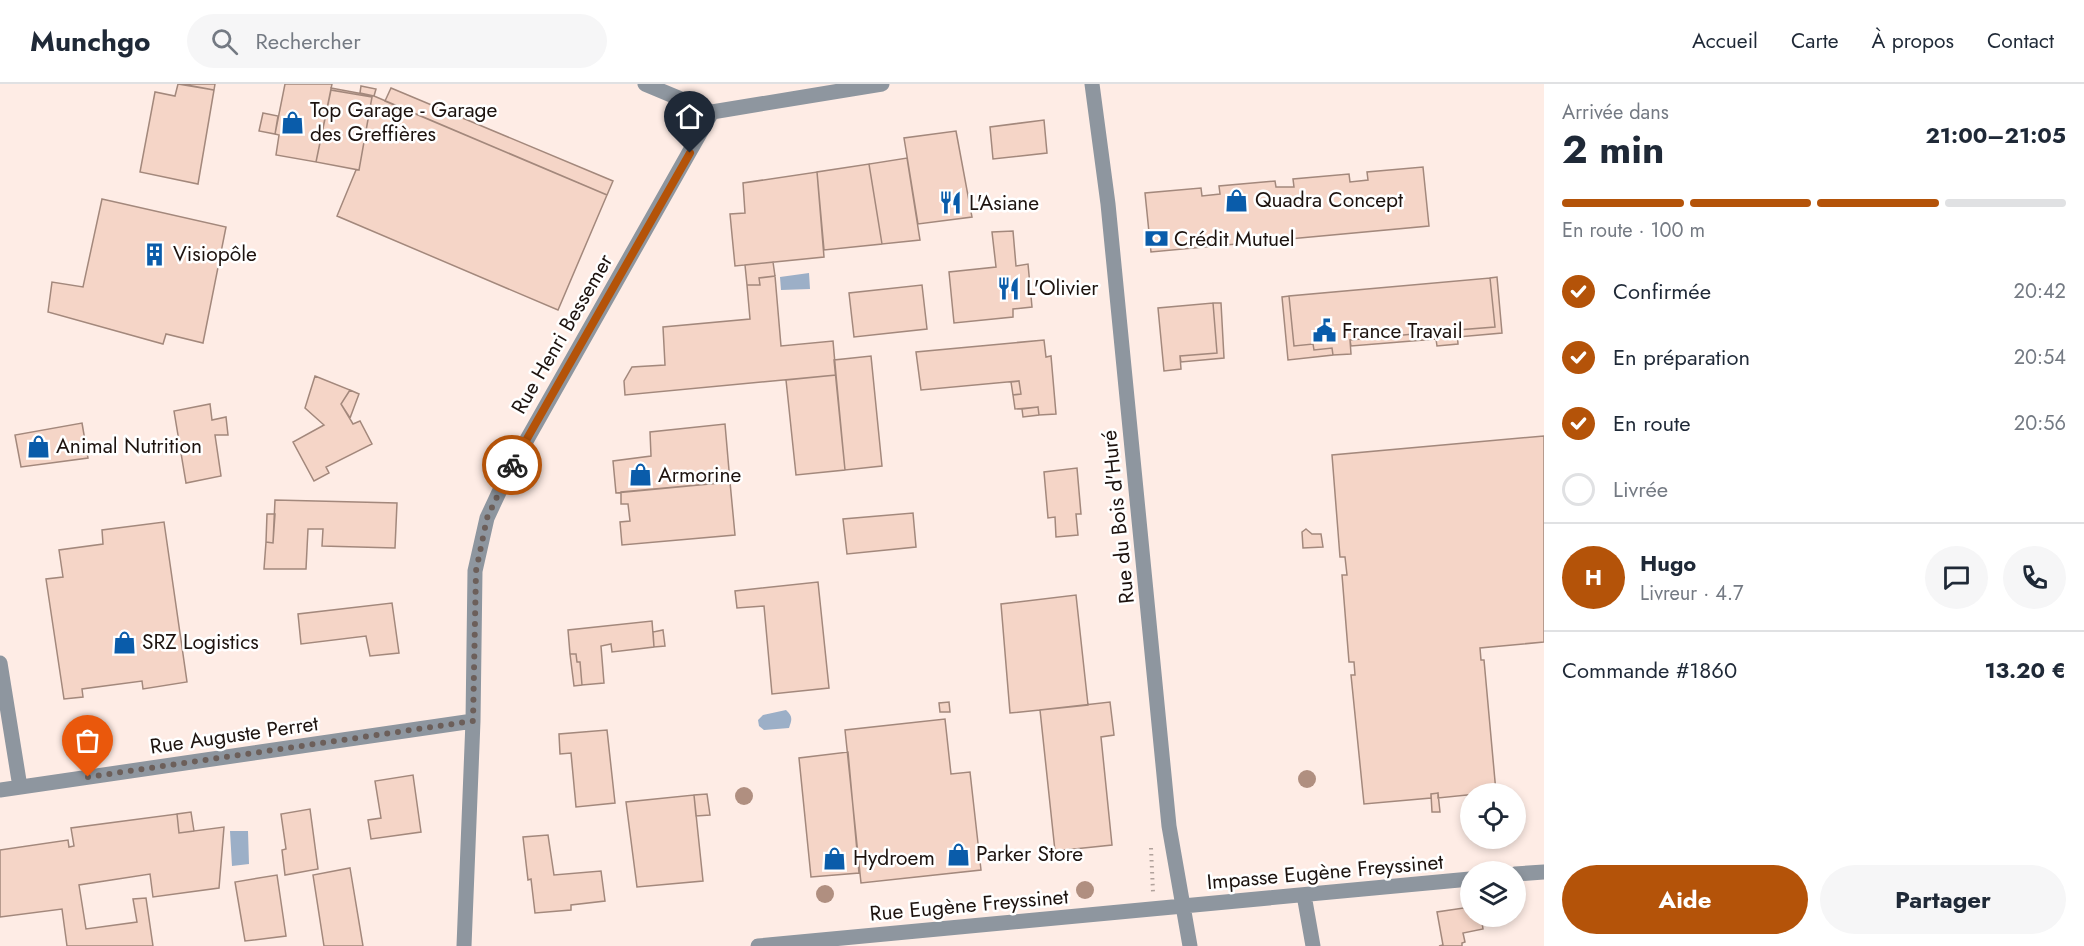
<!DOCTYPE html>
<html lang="fr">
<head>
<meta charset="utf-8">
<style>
  :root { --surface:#fff; --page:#f6f6f7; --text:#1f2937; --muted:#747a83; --line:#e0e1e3; --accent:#b45309 }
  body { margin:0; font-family:Jost,sans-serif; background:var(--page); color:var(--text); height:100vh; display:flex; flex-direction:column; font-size:22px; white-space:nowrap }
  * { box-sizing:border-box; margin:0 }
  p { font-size:20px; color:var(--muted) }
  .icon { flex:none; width:33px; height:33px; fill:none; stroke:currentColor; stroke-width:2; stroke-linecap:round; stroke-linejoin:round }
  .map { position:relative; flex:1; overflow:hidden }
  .panel { display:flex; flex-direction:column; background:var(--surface); width:540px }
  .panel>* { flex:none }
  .tools { position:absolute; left:1460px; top:699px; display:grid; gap:12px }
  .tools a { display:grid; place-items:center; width:66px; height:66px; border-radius:50%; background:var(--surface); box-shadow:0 3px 9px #0003; font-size:30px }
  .pin { position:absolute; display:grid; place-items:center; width:51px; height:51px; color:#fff; margin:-62px -26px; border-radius:50% 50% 50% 0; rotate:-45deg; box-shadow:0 0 6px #0007 }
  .pin .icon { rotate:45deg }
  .courier { position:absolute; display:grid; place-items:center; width:60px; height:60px; margin:-30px; border:4px solid #b45309; border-radius:50%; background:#fff; color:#222; box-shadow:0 2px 8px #0007 }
  .headline em { font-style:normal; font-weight:700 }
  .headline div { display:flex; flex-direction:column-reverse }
  .headline { display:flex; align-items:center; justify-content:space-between; height:102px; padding:0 18px }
  h1 { font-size:39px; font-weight:700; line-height:45px }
  .bar { display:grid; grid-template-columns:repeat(4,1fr); gap:9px 6px; align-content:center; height:72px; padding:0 18px }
  .bar i { height:8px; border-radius:4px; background:var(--line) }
  .bar .current { background:var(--accent) }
  .bar p { grid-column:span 4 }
  .line { display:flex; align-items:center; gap:15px; padding:0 18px; border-top:2px solid var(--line) }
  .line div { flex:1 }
  .round { display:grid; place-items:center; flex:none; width:63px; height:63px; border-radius:32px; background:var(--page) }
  ol { padding:0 18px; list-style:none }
  li { display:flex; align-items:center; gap:18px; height:66px }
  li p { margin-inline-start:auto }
  li .icon { padding:6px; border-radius:50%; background:var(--accent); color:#fff; stroke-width:4 }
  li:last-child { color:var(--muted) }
  li i { width:33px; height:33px; border:3px solid var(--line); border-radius:50% }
  .primary-button { display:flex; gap:12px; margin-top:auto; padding:12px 18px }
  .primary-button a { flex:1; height:69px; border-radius:36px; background:var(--accent); color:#fff; font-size:24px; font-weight:700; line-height:69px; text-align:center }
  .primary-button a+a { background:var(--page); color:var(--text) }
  header { display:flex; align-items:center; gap:36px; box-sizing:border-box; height:84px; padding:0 30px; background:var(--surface); border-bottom:2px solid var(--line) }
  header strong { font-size:28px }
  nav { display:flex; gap:33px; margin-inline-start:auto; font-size:21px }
  .search { width:420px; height:54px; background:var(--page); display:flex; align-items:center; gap:15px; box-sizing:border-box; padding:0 21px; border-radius:33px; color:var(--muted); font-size:22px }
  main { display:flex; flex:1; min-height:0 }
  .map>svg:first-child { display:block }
  .water { fill:#9cafc7 }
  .building { fill:#f5d5c7; stroke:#a3887c; stroke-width:1.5 }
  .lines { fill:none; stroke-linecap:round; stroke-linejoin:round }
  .path { stroke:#b1a29c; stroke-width:4; stroke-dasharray:1.5 4.5; stroke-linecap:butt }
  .minor { stroke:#8e969f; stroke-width:15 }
  .tree { fill:#b08f80 }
  .done { stroke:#6c5f5a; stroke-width:6; stroke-dasharray:0 10.8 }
  .route { stroke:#b45309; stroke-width:8 }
  .labels { text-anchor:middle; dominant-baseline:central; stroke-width:5; stroke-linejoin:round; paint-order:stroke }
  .poi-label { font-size:21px; fill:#1d130f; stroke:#fff; text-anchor:start }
  .street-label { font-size:21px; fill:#1d130f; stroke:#fff }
</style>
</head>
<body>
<header>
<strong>Munchgo</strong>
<div class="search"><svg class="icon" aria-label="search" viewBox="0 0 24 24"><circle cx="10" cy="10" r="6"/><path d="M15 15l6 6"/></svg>Rechercher</div>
<nav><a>Accueil</a><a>Carte</a><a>À propos</a><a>Contact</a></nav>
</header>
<main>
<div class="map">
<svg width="1544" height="862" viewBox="0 0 1544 862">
  <rect width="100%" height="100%" fill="#feece5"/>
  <path class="water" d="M 809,189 L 810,205 L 781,206 L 780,193 Z
    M 786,626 C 793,632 792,636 789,644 L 764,646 L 759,642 L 758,636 L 763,631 Z
    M 230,747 L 248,747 L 249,780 L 232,782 Z"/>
  <path class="building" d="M 178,0 L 214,6 L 198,100 L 140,88 L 155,8 L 175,12 Z
    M 182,0 L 215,0 L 214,6 Z
    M 285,0 L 332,0 L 316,78 L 276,71 L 279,51 L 275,50 Z
    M 361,2 L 376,5 L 374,12 L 360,9 Z
    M 331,4 L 374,12 L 607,111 L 558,226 L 337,132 L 356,86 L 359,86 L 372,13 L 331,6 Z
    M 391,4 L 613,97 L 607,111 L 385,17 Z
    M 331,6 L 372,13 L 359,86 L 316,78 Z
    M 263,29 L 278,32 L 275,50 L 259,47 Z
    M 1044,36 L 1047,69 L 993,75 L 990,43 Z
    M 956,47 L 972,133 L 918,140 L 904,54 Z
    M 907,74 L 920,156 L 882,160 L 869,80 Z
    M 869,80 L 882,160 L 824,166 L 817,88 Z
    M 1423,83 L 1429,142 L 1151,168 L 1145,109 L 1201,104 L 1202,112 L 1220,110 L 1219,102 L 1275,97 L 1276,103 L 1294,103 L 1293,95 L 1349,90 L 1350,98 L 1368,96 L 1367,88 Z
    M 817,88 L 824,173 L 735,182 L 730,130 L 745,129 L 743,99 Z
    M 102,115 L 226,143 L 203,259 L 166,250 L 163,260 L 48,228 L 52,198 L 83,203 Z
    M 1013,147 L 1016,182 L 1028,180 L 1032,223 L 1013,225 L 1013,233 L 954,239 L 949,188 L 996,183 L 992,148 Z
    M 773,178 L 775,192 L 759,194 L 760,201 L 747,201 L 745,181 Z
    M 775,192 L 781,262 L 833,257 L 836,291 L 625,311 L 624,297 L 632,283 L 665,281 L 663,243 L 750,235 L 747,201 L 760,201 L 759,194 Z
    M 1497,193 L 1502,249 L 1458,253 L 1457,246 L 1495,243 L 1490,194 Z
    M 1490,194 L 1495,243 L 1457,246 L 1458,260 L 1437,262 L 1435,248 L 1350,256 L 1351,270 L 1333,271 L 1332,264 L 1314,266 L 1313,260 L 1294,262 L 1289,212 Z
    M 922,201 L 927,245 L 854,253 L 849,209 Z
    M 1289,212 L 1294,262 L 1313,260 L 1314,266 L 1332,264 L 1333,271 L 1288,276 L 1282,213 Z
    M 1213,219 L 1217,269 L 1180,272 L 1181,285 L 1164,287 L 1158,224 Z
    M 1213,219 L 1221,219 L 1224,274 L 1181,278 L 1180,272 L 1217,269 Z
    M 1435,248 L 1436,255 L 1351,262 L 1350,256 Z
    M 1044,256 L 1046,273 L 1051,272 L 1056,330 L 1039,331 L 1038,323 L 1015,325 L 1013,311 L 1021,310 L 1019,297 L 921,306 L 916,268 Z
    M 871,272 L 882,382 L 845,386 L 834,276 Z
    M 836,291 L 845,386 L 796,391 L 786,296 Z
    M 315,292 L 350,306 L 341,320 L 353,340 L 360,337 L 372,360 L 326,383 L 329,389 L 314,397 L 293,358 L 324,341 L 305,324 Z
    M 1019,297 L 1021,310 L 1013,311 L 1011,298 Z
    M 350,306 L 359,310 L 350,334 L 341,320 Z
    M 210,320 L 212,336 L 226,333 L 228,351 L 215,351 L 221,392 L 186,399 L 174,327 Z
    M 1038,323 L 1039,331 L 1023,333 L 1022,325 Z
    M 82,339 L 88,374 L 21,383 L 15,351 Z
    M 725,340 L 730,398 L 616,409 L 613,377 L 651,372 L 650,348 Z
    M 1544,352 L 1544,558 L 1480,564 L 1481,576 L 1484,576 L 1496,708 L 1438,714 L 1438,709 L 1431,710 L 1431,714 L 1364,720 L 1351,591 L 1355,591 L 1354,578 L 1349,578 L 1342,491 L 1347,491 L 1345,473 L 1340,473 L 1332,371 Z
    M 1077,384 L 1081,430 L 1076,430 L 1078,451 L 1056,453 L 1055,433 L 1048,434 L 1044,388 Z
    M 730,398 L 735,451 L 622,461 L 620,438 L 630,437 L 628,420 L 621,420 L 621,408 Z
    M 275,416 L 397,419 L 395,464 L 322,462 L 323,445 L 308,445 L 306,485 L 264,485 L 266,458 L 273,459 Z
    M 913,429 L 916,463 L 847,470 L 843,435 Z
    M 267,430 L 275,430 L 273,459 L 266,458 Z
    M 164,438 L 187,598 L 143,605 L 142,597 L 82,605 L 83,613 L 64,615 L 46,495 L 63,493 L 59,466 L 103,460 L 102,446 Z
    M 1306,445 L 1312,450 L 1321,450 L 1323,463 L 1303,464 L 1302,448 Z
    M 818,498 L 829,604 L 772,610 L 764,522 L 737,524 L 735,507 Z
    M 1076,511 L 1088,621 L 1010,629 L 1001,520 Z
    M 392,519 L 399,569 L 370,572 L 366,552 L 301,560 L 298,530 Z
    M 652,537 L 654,563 L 612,568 L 611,560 L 601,562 L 604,599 L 582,601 L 580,578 L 577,578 L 576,570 L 570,570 L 568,546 Z
    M 663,546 L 665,562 L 654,563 L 653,548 Z
    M 570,570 L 576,570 L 577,578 L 580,578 L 582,601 L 574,602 Z
    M 949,618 L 950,628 L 940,628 L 939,619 Z
    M 1110,618 L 1114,651 L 1101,653 L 1112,761 L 1055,767 L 1040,626 Z
    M 945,635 L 951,690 L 970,688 L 981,786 L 861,799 L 845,646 Z
    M 607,646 L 615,719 L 576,723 L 571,669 L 560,670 L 559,650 Z
    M 848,668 L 859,789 L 811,793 L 799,674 Z
    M 413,691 L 421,748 L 371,755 L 368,736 L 381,734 L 375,697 Z
    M 1438,709 L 1440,728 L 1432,728 L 1431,710 Z
    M 707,710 L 710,731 L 696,732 L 694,711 Z
    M 694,711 L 703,797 L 637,803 L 626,718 Z
    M 310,725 L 318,785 L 285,791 L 282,766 L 286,765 L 281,730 Z
    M 191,728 L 194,747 L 179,749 L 177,730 Z
    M 177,730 L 179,749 L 224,743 L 219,804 L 153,813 L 150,790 L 79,801 L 86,845 L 137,838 L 133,815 L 146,814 L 153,862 L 67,862 L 62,825 L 0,833 L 0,766 L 68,756 L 69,763 L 74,762 L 71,744 Z
    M 548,751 L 554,791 L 601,787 L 605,817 L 571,821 L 571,826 L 535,829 L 531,795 L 528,796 L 523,753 Z
    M 350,784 L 363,862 L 324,862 L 313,791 Z
    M 277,791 L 286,852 L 245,857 L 235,798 Z
    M 1470,823 L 1470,832 L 1481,832 L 1483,845 L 1463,849 L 1465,858 L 1462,859 L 1462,862 L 1439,862 L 1443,861 L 1437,828 Z"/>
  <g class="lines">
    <path class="path" d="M 1151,764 L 1153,808"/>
    <path class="minor" d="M 645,0 L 712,28 L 882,0
      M 1092,0 L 1108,120 L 1169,742 L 1190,862
      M 0,579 L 20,703
      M 0,706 L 473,637
      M 1515,790 L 1544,788
      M 1304,811 L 1313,862
      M 464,862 L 473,637 L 475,487 L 487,434 L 508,389 L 712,28
      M 758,862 L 1470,795"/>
  </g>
  <g class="tree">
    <circle cx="1307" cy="695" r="9"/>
    <circle cx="744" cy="712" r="9"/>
    <circle cx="1085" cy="806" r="9"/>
    <circle cx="825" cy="810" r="9"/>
  </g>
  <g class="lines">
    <path class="done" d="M 88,693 L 473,637 L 476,487 L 487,434 L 512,381"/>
    <path class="route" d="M 512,381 L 690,69"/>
  </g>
  <defs>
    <symbol id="shop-bare" viewBox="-9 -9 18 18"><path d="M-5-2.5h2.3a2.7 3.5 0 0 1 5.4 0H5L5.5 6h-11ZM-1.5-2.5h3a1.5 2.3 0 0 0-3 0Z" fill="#0a5caa" stroke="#fff" stroke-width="2.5" paint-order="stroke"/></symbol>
    <symbol id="restaurant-bare" viewBox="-9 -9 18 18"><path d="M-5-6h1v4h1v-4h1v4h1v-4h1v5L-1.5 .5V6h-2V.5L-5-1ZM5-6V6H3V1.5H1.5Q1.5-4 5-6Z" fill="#0a5caa" stroke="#fff" stroke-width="2.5" paint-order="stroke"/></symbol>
    <symbol id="bank-bare" viewBox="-9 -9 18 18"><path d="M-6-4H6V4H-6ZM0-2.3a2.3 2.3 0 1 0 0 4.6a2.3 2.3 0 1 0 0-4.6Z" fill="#0a5caa" stroke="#fff" stroke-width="2.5" paint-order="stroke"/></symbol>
    <symbol id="building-bare" viewBox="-9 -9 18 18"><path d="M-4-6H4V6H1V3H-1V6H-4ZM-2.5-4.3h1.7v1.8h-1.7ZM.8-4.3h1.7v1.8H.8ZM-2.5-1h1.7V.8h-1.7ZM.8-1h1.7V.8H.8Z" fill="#0a5caa" stroke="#fff" stroke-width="2.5" paint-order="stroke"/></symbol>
    <symbol id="civic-bare" viewBox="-9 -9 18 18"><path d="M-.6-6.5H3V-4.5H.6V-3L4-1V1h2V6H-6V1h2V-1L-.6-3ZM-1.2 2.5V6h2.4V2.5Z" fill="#0a5caa" stroke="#fff" stroke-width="2.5" paint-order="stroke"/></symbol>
  </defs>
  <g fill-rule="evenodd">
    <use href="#shop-bare" x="276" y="22" width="33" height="33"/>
    <use href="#shop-bare" x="1220" y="100" width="33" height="33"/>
    <use href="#restaurant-bare" x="934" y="102" width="33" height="33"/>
    <use href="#bank-bare" x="1140" y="138" width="33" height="33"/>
    <use href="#building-bare" x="138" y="154" width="33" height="33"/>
    <use href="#restaurant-bare" x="992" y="188" width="33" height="33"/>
    <use href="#civic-bare" x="1308" y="230" width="33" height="33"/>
    <use href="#shop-bare" x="22" y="346" width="33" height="33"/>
    <use href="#shop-bare" x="624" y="374" width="33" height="33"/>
    <use href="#shop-bare" x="108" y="542" width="33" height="33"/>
    <use href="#shop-bare" x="942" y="754" width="33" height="33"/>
    <use href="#shop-bare" x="818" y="758" width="33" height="33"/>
  </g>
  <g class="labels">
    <g class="poi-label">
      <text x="310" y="26">Top Garage - Garage<tspan x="310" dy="24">des Greffières</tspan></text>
      <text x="1255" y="116">Quadra Concept</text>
      <text x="969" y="119">L'Asiane</text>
      <text x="1174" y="155">Crédit Mutuel</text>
      <text x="173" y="170">Visiopôle</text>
      <text x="1026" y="204">L'Olivier</text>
      <text x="1342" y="247">France Travail</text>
      <text x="56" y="362">Animal Nutrition</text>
      <text x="658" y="391">Armorine</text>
      <text x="142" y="558">SRZ Logistics</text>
      <text x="976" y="770">Parker Store</text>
      <text x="853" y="774">Hydroem</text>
    </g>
    <g class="street-label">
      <text transform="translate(562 250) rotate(-60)">Rue Henri Bessemer</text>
      <text transform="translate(1118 433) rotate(-96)">Rue du Bois d'Huré</text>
      <text transform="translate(234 651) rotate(-8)">Rue Auguste Perret</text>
      <text transform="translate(1325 788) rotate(-5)">Impasse Eugène Freyssinet</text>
      <text transform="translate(969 821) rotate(-5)">Rue Eugène Freyssinet</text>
    </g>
  </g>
</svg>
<div class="tools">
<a><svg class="icon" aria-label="locate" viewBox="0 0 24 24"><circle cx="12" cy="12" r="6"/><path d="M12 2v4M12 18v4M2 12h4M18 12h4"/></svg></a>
<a><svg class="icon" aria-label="layers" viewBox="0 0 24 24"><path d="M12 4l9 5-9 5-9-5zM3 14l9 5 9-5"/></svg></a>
</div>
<div class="pin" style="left:88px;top:693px;background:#ea580c"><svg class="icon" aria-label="bag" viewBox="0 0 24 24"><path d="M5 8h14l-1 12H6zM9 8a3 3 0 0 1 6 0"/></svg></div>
<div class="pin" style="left:690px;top:69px;background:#1f2937"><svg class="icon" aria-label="home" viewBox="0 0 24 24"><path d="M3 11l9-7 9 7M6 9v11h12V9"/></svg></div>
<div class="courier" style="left:512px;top:381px"><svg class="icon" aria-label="bike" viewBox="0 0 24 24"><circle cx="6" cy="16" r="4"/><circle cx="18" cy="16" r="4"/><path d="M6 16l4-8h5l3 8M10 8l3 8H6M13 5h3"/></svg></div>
</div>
<section class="panel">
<div class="headline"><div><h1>2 min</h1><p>Arrivée dans</p></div><em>21:00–21:05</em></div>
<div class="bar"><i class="current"></i><i class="current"></i><i class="current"></i><i></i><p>En route · 100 m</p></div>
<ol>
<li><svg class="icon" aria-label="check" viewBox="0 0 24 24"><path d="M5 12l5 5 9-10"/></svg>Confirmée<p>20:42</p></li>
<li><svg class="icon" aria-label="check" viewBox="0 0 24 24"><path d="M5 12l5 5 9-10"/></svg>En préparation<p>20:54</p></li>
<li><svg class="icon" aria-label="check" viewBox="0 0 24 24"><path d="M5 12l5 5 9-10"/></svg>En route<p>20:56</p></li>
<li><i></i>Livrée</li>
</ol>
<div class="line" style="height:108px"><b class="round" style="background:var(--accent);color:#fff">H</b><div><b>Hugo</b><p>Livreur · 4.7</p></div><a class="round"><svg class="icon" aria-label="chat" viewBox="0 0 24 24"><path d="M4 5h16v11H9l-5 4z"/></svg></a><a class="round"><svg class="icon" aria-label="phone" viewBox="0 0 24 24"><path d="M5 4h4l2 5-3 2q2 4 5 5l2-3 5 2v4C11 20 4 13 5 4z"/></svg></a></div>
<div class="line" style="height:78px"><div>Commande #1860</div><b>13.20 €</b></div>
<div class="primary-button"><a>Aide</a><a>Partager</a></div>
</section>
</main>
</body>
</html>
